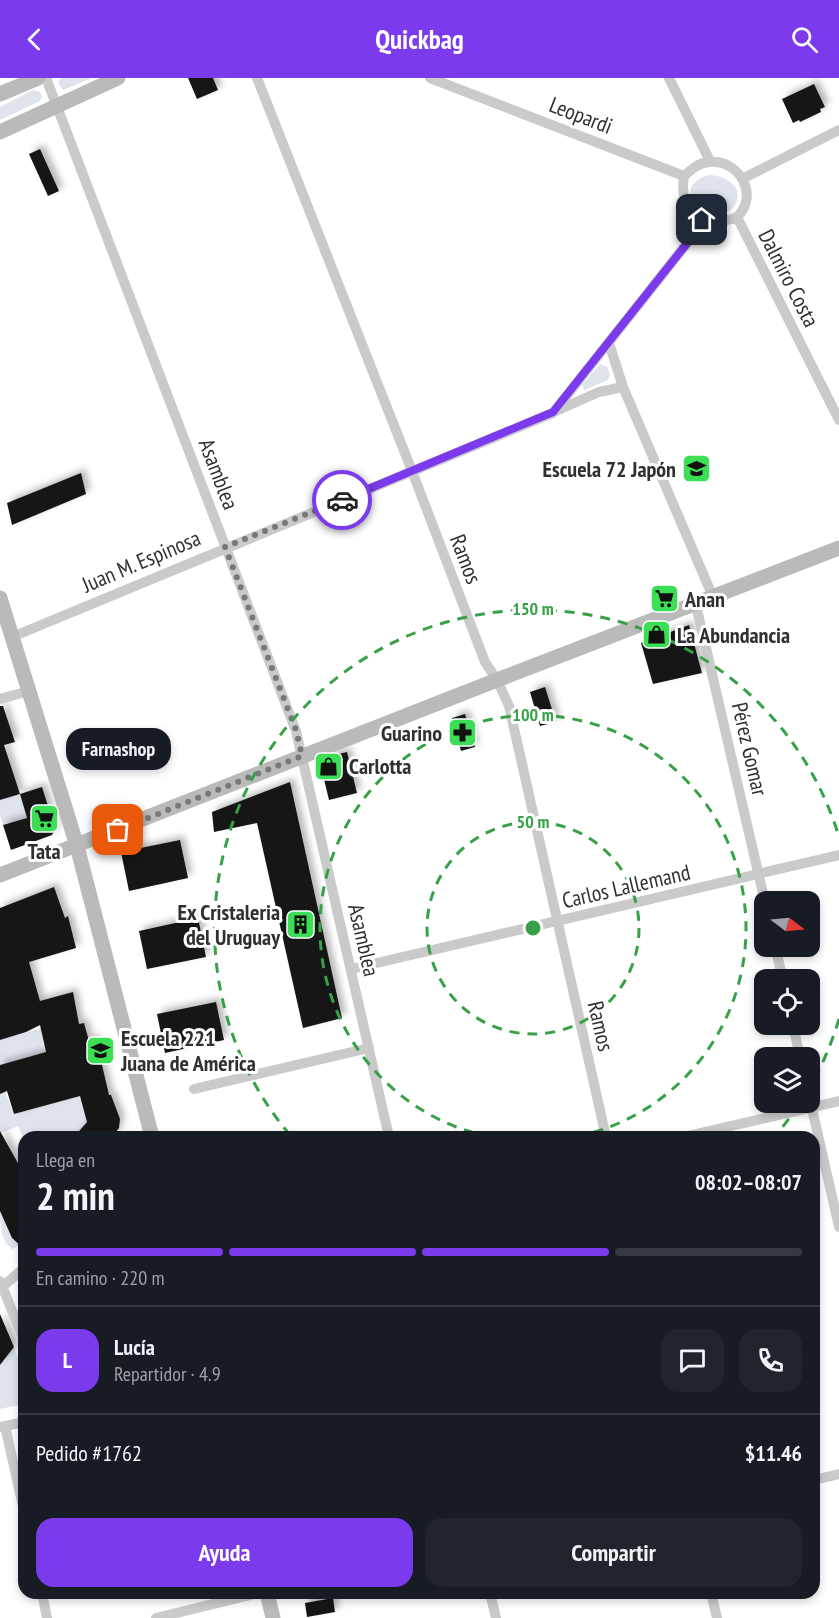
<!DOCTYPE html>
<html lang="es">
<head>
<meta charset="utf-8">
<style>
  :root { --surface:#171b24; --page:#20242c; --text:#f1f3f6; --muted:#9ea1a6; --line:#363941; --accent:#7c3aed }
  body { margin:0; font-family:"PT Sans Narrow",sans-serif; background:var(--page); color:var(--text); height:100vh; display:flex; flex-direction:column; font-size:22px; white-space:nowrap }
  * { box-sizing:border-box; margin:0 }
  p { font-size:20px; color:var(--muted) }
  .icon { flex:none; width:33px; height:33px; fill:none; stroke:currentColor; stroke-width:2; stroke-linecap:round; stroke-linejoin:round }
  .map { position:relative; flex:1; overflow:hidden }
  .sheet { position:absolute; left:18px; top:1053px; width:802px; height:468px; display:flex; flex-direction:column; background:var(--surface); border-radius:18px; box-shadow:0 3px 9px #0003 }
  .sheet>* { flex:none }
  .needle { width:39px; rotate:106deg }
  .tools { position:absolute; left:754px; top:813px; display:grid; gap:12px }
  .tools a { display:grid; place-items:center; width:66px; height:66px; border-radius:12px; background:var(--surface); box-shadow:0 3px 9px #0003; font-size:30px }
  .pin { position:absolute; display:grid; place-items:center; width:51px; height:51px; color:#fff; margin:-26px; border-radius:12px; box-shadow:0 3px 9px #0006 }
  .courier { position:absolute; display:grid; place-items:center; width:60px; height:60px; margin:-30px; border:4px solid #7c3aed; border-radius:50%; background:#fff; color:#222; box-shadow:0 2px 8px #0007 }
  .bubble { position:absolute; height:42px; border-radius:18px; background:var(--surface); box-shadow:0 3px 9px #0003; font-size:20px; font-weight:700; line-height:42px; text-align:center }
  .overview em { font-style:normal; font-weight:700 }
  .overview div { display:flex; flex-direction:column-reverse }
  .overview { display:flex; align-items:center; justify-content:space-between; height:102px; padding:0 18px }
  h1 { font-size:39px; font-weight:700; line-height:45px }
  .bar { display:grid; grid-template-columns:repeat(4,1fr); gap:9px 6px; align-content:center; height:72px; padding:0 18px }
  .bar i { height:8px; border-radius:4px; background:var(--line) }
  .bar .current { background:var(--accent) }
  .bar p { grid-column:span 4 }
  .line { display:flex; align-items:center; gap:15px; padding:0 18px; border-top:2px solid var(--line) }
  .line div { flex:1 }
  .round { display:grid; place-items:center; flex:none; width:63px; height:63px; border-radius:18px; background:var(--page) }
  .action { display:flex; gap:12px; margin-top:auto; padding:12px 18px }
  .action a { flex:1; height:69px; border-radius:18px; background:var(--accent); color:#fff; font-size:24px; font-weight:700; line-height:69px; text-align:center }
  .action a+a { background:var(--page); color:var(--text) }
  header { display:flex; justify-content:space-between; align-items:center; height:78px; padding:0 18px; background:var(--accent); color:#fff; font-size:27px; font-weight:700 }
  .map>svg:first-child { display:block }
  .green { fill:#dee3ec }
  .building { fill:#171717; filter:url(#shadow) }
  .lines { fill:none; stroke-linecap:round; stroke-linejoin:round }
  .street { stroke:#cacaca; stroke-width:10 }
  .secondary { stroke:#bababa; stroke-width:15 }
  .done { stroke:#787878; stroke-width:6; stroke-dasharray:0 10.8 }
  .route { stroke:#7c3aed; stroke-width:8 }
  .ring { fill:none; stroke:#37a147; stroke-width:3; stroke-dasharray:10 8 }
  .labels { text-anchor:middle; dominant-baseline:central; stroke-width:6; stroke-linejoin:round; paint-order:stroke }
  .street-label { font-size:22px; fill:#303030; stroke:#fff }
  .poi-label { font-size:22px; font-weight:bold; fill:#303030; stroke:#fff; text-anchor:start }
  .centre { fill:#37a147; stroke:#fff; stroke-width:3 }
  .ring-label { font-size:18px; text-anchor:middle; font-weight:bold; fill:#37a147; stroke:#fff; stroke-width:6; stroke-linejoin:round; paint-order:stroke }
</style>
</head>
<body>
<header><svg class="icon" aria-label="back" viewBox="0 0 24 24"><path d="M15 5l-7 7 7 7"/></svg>Quickbag<svg class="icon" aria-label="search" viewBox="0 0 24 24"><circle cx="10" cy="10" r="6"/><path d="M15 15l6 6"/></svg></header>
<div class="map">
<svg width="839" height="1540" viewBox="0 0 839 1540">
  <defs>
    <filter id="shadow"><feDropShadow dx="4.5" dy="-4.5" stdDeviation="3" flood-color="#0004"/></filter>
  </defs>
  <rect width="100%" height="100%" fill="#fff"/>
  <path class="green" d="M 61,0 L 92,0 L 63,12 L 58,4 Z
    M 33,12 L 40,14 L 42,18 L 40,23 L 0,42 L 0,29 Z
    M 709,97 C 755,100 740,148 704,133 C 698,130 693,126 691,120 C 687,107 698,100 709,97 Z
    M 600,286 L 607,289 L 610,296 L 608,302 L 584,312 L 582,307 Z
    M 20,716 L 27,740 L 3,747 L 0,737 L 0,722 Z
    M 57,946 L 60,956 L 42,958 L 45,974 L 0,987 L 0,962 Z
    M 5,1014 L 14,1036 L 80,1018 L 90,1040 L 74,1059 L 24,1059 L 24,1062 L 18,1048 L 1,1055 L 0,1053 L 0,1016 Z
    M 0,1133 L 12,1160 L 20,1167 L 12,1171 C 1,1163 0,1146 0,1133 Z
    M 14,1269 L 24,1297 L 24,1326 L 0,1331 L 0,1287 Z"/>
  <path class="building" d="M 188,0 L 213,0 L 218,12 L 197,21 Z
    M 814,6 L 825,29 L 820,31 L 821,34 L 800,44 L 799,42 L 793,45 L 782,21 Z
    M 40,71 L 59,113 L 48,118 L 29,76 Z
    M 81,395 L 86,416 L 12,447 L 7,425 Z
    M 689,547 L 702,595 L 653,606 L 641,565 Z
    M 545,609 L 556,644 L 540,648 L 530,614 Z
    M 0,628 L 3,628 L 15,664 L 4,667 L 20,716 L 0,722 Z
    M 465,636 L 475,669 L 461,673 L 452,640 Z
    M 347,674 L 357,715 L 329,722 L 321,689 L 322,684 L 326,679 Z
    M 290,704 L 342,940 L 303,950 L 257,745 L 214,754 L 212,734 Z
    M 42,709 L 55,750 L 52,757 L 11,772 L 3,747 L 27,740 L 20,716 Z
    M 180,762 L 188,800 L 129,813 L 121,774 Z
    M 54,809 L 65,840 L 68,838 L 76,870 L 29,884 L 40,923 L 73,914 L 79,946 L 84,945 L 89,963 L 96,961 L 109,1017 L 111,1017 L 120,1041 L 119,1050 L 112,1059 L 74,1059 L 87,1044 L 80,1018 L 14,1036 L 7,1013 L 0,1016 L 0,987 L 46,974 L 40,947 L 26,954 L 0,962 L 0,830 Z
    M 198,840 L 206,879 L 147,891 L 139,853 Z
    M 216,924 L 224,962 L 165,975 L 157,936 Z
    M 0,1053 L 24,1096 L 24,1171 L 12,1160 L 0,1133 Z
    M 0,1236 L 14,1269 L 0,1287 Z
    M 333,1520 L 335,1534 L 307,1539 L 305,1525 Z"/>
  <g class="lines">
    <path class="street" d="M 46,0 L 296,653 L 389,1059
      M 257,0 L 412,393 L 485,584 L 497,602 L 509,628 L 606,1059
      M 430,0 L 684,98
      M 669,0 L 710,83
      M 684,98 C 692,91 698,85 709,84 C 739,81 760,117 737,139
      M 684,98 C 678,134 703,153 737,139
      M 744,100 L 839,52
      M 737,139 L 839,342
      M 609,265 L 623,309 L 713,519
      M 556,333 L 599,314 L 623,309
      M 696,527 L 765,824
      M 12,559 L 553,335 L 696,154 L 702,142
      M 0,621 L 29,613
      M 775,868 L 783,902
      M 351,891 L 839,777
      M 793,946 L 800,980
      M 194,1011 L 369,970
      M 810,1022 L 839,1149
      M 683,1059 L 839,1023
      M 0,1203 L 24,1262
      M 0,1211 L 24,1190
      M 5,1348 L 24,1433
      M 1,1349 L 24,1344
      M 814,1402 L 839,1396
      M 42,1515 L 47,1540
      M 490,1515 L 496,1540
      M 711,1515 L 717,1540
      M 156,1540 L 258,1515"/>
    <path class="secondary" d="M 0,16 L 38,0
      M 0,54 L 118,0
      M 0,520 L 77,768 L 152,1059
      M 0,797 L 497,602 L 839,470
      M 267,1515 L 273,1540"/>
  </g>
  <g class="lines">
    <path class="done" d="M 118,752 L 302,678 L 296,652 L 225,469 L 342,422"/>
    <path class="route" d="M 342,422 L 553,334 L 696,154 L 702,142"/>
  </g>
  <g class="ring">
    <circle cx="533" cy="850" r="106"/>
    <path d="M491 1059A213 213 0 1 1 575 1059"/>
    <path d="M839 941A319 319 0 0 1 811 1007M799 1026A319 319 0 0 1 776 1057M290 1057A319 319 0 1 1 839 759"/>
  </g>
  <defs>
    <symbol id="school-square" viewBox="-11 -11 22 22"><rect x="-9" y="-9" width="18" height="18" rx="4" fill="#3bde54" stroke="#fff"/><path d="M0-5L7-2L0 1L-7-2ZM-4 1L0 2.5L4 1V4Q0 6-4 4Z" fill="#111"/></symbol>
    <symbol id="supermarket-square" viewBox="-11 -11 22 22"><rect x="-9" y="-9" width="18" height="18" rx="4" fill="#3bde54" stroke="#fff"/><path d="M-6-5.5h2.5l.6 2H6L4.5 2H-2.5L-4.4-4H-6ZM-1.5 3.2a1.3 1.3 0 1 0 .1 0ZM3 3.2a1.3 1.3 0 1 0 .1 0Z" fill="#111"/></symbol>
    <symbol id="shop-square" viewBox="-11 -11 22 22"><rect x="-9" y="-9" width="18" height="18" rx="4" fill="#3bde54" stroke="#fff"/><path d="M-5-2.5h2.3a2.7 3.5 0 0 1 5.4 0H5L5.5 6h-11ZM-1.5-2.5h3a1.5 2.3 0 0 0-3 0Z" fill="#111"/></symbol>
    <symbol id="pharmacy-square" viewBox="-11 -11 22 22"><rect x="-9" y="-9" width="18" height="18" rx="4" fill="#3bde54" stroke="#fff"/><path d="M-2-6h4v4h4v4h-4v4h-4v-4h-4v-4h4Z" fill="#111"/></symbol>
    <symbol id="building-square" viewBox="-11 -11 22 22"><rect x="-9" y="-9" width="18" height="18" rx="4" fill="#3bde54" stroke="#fff"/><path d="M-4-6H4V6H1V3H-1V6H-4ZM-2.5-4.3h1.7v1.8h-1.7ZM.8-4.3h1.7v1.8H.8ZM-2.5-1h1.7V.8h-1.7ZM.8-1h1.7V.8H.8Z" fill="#111"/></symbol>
  </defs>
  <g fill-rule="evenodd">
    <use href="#school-square" x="680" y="374" width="33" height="33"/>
    <use href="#supermarket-square" x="648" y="504" width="33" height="33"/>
    <use href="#shop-square" x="640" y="540" width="33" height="33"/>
    <use href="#pharmacy-square" x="446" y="638" width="33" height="33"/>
    <use href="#shop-square" x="312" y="672" width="33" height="33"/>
    <use href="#supermarket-square" x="28" y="724" width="33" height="33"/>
    <use href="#building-square" x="284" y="830" width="33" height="33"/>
    <use href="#school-square" x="84" y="956" width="33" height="33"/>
  </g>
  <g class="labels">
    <g class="street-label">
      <text transform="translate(581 37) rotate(21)">Leopardi</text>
      <text transform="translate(789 200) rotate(63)">Dalmiro Costa</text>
      <text transform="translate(219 396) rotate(69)">Asamblea</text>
      <text transform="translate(466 481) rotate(69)">Ramos</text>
      <text transform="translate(141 483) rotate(-23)">Juan M. Espinosa</text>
      <text transform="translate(750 671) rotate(77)">Pérez Gomar</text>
      <text transform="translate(626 808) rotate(-13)">Carlos Lallemand</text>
      <text transform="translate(364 862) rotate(77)">Asamblea</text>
      <text transform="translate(601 948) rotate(77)">Ramos</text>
    </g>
    <g class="poi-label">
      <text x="676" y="391" text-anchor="end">Escuela 72 Japón</text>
      <text x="685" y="521">Anan</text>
      <text x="677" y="557">La Abundancia</text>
      <text x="442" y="655" text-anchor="end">Guarino</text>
      <text x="349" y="688">Carlotta</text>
      <text x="44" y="773" text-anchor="middle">Tata</text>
      <text x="280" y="834" text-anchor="end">Ex Cristaleria<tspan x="280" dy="25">del Uruguay</tspan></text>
      <text x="121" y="960">Escuela 221<tspan x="121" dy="25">Juana de América</tspan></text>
    </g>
  </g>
  <circle cx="533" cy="850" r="9" class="centre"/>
  <g class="ring-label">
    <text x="533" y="537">150 m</text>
    <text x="533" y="643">100 m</text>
    <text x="533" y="750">50 m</text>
  </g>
</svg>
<div class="tools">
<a><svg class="needle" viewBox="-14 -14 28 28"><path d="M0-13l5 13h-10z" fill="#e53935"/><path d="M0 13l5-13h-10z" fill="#9ea1a6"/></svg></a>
<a><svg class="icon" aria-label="locate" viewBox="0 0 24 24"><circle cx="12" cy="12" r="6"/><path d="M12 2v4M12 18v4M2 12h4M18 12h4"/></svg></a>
<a><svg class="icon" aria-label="layers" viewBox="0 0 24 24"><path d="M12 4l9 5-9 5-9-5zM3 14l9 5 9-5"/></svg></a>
</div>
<div class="pin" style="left:118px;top:752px;background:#ea580c"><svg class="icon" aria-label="bag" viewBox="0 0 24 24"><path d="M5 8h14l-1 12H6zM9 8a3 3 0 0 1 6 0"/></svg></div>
<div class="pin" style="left:702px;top:142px;background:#1f2937"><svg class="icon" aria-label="home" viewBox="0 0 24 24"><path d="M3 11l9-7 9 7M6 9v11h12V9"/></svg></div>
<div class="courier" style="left:342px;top:422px"><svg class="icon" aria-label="car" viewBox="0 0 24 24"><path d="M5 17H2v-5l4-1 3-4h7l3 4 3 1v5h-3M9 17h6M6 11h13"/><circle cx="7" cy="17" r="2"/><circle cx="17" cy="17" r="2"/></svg></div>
<div class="bubble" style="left:66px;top:650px;width:105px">Farnashop</div>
<section class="sheet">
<div class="overview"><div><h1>2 min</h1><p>Llega en</p></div><em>08:02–08:07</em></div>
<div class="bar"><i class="current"></i><i class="current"></i><i class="current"></i><i></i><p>En camino · 220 m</p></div>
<div class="line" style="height:108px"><b class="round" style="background:var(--accent);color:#fff">L</b><div><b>Lucía</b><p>Repartidor · 4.9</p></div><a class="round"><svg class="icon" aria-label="chat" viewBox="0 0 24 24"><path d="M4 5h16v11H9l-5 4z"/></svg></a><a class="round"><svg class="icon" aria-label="phone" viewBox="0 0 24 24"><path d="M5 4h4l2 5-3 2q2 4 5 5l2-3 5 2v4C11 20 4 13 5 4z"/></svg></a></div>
<div class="line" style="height:78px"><div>Pedido #1762</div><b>$11.46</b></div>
<div class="action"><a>Ayuda</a><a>Compartir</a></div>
</section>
</div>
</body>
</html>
